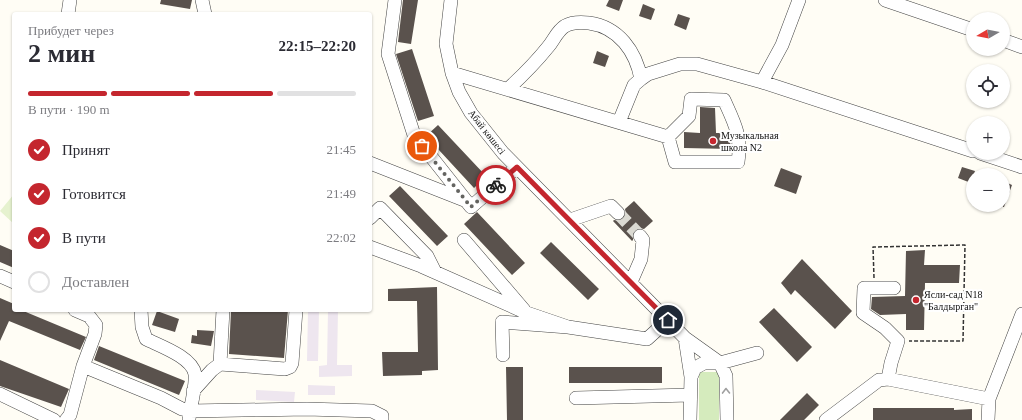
<!DOCTYPE html>
<html lang="ru">
<head>
<meta charset="utf-8">
<style>
  :root { --surface:#fff; --page:#f7f7f7; --text:#2b2b33; --muted:#7c7c81; --line:#e1e1e2; --accent:#c4262e }
  body { margin:0; font-family:"Times New Roman",serif; background:var(--page); color:var(--text); height:100vh; display:flex; flex-direction:column; font-size:15px; white-space:nowrap }
  * { box-sizing:border-box; margin:0 }
  p { font-size:13px; color:var(--muted) }
  .icon { flex:none; width:22px; height:22px; fill:none; stroke:currentColor; stroke-width:2; stroke-linecap:round; stroke-linejoin:round }
  .map { position:relative; flex:1; overflow:hidden }
  .panel { position:absolute; left:12px; top:12px; width:360px; height:300px; display:flex; flex-direction:column; background:var(--surface); border-radius:4px; box-shadow:0 1px 3px #0004 }
  .panel>* { flex:none }
  .needle { width:26px; rotate:260deg }
  .controls { position:absolute; left:966px; top:12px; display:grid; gap:8px }
  .controls a { display:grid; place-items:center; width:44px; height:44px; border-radius:50%; background:var(--surface); box-shadow:0 1px 3px #0004; font-size:20px }
  .pin { position:absolute; display:grid; place-items:center; width:34px; height:34px; color:#fff; margin:-17px; border:2px solid #fff; border-radius:50%; box-shadow:0 1px 4px #0007 }
  .courier { position:absolute; display:grid; place-items:center; width:40px; height:40px; margin:-20px; border:3px solid #c4262e; border-radius:50%; background:#fff; color:#222; box-shadow:0 1px 5px #0007 }
  .headline em { font-style:normal; font-weight:600 }
  .headline div { display:flex; flex-direction:column-reverse }
  .headline { display:flex; align-items:center; justify-content:space-between; height:68px; padding:0 16px }
  h1 { font-size:26px; font-weight:600; line-height:30px }
  .bar { display:grid; grid-template-columns:repeat(4,1fr); gap:6px 4px; align-content:center; height:48px; padding:0 16px }
  .bar i { height:5px; border-radius:3px; background:var(--line) }
  .bar .selected { background:var(--accent) }
  .bar p { grid-column:span 4 }
  ol { padding:0 16px; list-style:none }
  li { display:flex; align-items:center; gap:12px; height:44px }
  li p { margin-inline-start:auto }
  li .icon { padding:4px; border-radius:50%; background:var(--accent); color:#fff; stroke-width:4 }
  li:last-child { color:var(--muted) }
  li i { width:22px; height:22px; border:2px solid var(--line); border-radius:50% }
  .map>svg:first-child { display:block }
  .industrial { fill:#eee6ef }
  .green { fill:#d5ebbd }
  .pitch { fill:#e6f2cf }
  .building { fill:#5a524d }
  .lines { fill:none; stroke-linecap:round; stroke-linejoin:round }
  .minor-tunnel { stroke:#dbdad3; stroke-width:13; stroke-dasharray:13 6; stroke-linecap:butt }
  .minor-casing { stroke:#444; stroke-width:14 }
  .path { stroke:#333; stroke-width:1.5; stroke-dasharray:4 2; stroke-linecap:butt }
  .minor { stroke:#fff; stroke-width:13 }
  .oneway { stroke:#a0a0a0 }
  .done { stroke:#646461; stroke-width:4; stroke-dasharray:0 7.2 }
  .route { stroke:#c4262e; stroke-width:5 }
  .poi-dot { fill:#c4262e; stroke:#fff; stroke-width:1.5 }
  .labels { text-anchor:middle; dominant-baseline:central; stroke-width:4; stroke-linejoin:round; paint-order:stroke }
  .street-label { font-size:10px; fill:#111; stroke:#fff }
  .poi-label { font-size:10px; fill:#111; stroke:#fff; text-anchor:start }
</style>
</head>
<body>
<div class="map">
<svg width="1022" height="420" viewBox="0 0 1022 420">
  <rect width="100%" height="100%" fill="#fffdf5"/>
  <path class="industrial" d="M 308,310 L 319,310 L 318,361 L 307,361 Z
    M 328,310 L 338,310 L 337,365 L 352,365 L 352,376 L 319,377 L 319,366 L 327,365 Z
    M 308,385 L 335,386 L 335,395 L 308,395 Z
    M 256,390 L 295,392 L 294,402 L 256,400 Z"/>
  <path class="green" d="M 699,372 L 719,372 L 719,420 L 699,420 Z"/>
  <path class="pitch" d="M 14,194 L 14,224 L 0,211 Z"/>
  <path class="building" d="M 161,0 L 192,0 L 190,9 L 160,4 Z
    M 403,0 L 418,0 L 411,44 L 398,42 Z
    M 609,0 L 623,0 L 619,11 L 606,6 Z
    M 643,4 L 655,9 L 651,20 L 639,16 Z
    M 678,14 L 690,18 L 686,30 L 674,25 Z
    M 412,49 L 434,116 L 418,121 L 396,54 Z
    M 597,51 L 609,56 L 605,67 L 593,63 Z
    M 700,107 L 715,108 L 716,133 L 729,133 L 731,149 L 684,148 L 684,132 L 700,133 Z
    M 438,125 L 486,176 L 474,188 L 426,136 Z
    M 962,167 L 975,171 L 971,183 L 958,178 Z
    M 781,168 L 802,176 L 796,194 L 774,186 Z
    M 1003,181 L 1012,185 L 1004,207 L 1003,207 Z
    M 400,186 L 448,236 L 437,246 L 389,196 Z
    M 634,201 L 653,221 L 644,229 L 639,228 L 635,230 L 633,233 L 633,240 L 632,241 L 613,221 L 614,220 L 620,221 L 623,219 L 626,215 L 625,209 Z
    M 477,212 L 525,263 L 512,275 L 464,224 Z
    M 551,242 L 599,289 L 588,300 L 540,253 Z
    M 0,245 L 14,251 L 14,268 L 0,262 Z
    M 925,250 L 924,265 L 960,265 L 959,283 L 925,283 L 924,330 L 906,330 L 906,314 L 880,315 L 871,309 L 872,297 L 905,296 L 906,251 Z
    M 802,259 L 852,311 L 835,329 L 795,290 L 791,295 L 781,283 Z
    M 437,287 L 438,370 L 422,371 L 422,375 L 383,376 L 382,352 L 418,352 L 417,301 L 388,301 L 388,289 Z
    M 0,298 L 14,304 L 14,310 L 21,310 L 86,337 L 80,350 L 9,321 L 0,341 Z
    M 774,308 L 812,347 L 797,362 L 759,322 Z
    M 231,310 L 288,310 L 284,358 L 229,354 Z
    M 157,311 L 179,319 L 175,332 L 152,325 Z
    M 197,330 L 214,331 L 211,346 L 191,343 L 192,335 L 197,336 Z
    M 99,346 L 185,381 L 179,395 L 94,360 Z
    M 0,360 L 69,389 L 61,407 L 0,386 Z
    M 506,367 L 523,367 L 523,420 L 507,420 Z
    M 569,367 L 662,367 L 662,383 L 569,383 Z
    M 807,393 L 819,405 L 804,420 L 780,420 Z
    M 873,408 L 954,408 L 954,410 L 972,409 L 972,420 L 873,420 Z"/>
  <g class="lines">
    <path class="minor-tunnel" d="M 618,213 L 640,236"/>
    <defs>
      <path id="minor" d="M 202,0 L 205,14
        M 395,0 L 388,54 L 414,135 L 471,207 L 517,167
        M 451,0 L 446,44 L 452,73 L 459,92 L 471,113 L 503,153 L 685,338 L 720,363 L 726,376 L 727,420
        M 885,0 L 973,30
        M 68,14 L 70,0
        M 1003,40 L 1022,47
        M 452,73 L 668,137 L 689,116 L 691,99 L 724,100 C 734,122 742,136 738,162 L 675,162 L 668,137
        M 762,82 L 782,45 L 799,0
        M 508,89 C 522,76 536,62 548,47 C 554,40 557,31 565,26 C 572,22 581,22 589,23 C 619,27 636,52 641,79
        M 619,122 L 634,85 L 641,79 L 648,74 L 680,64 L 697,64 L 762,82 L 973,151
        M 980,153 L 1022,167
        M 370,163 L 464,200
        M 370,218 L 380,208 L 427,256 L 435,272
        M 570,220 L 611,206 L 618,213
        M 464,240 L 524,310
        M 370,247 L 421,266 L 527,313 L 568,327
        M 0,276 L 14,282
        M 631,282 L 641,259 L 643,240 L 640,236
        M 75,310 L 89,316 L 96,325 L 95,334 L 83,366 L 161,398 L 182,409 L 190,411 L 189,419
        M 141,310 L 142,327 L 146,339 C 160,346 192,357 195,374 C 196,383 192,402 190,411 L 307,409 L 372,411 L 382,416 L 382,420
        M 685,338 L 691,377 L 690,420
        M 503,355 L 502,322 L 568,327 L 647,339 L 668,320
        M 220,364 L 223,310
        M 691,377 L 695,368 L 704,363 L 720,363 L 757,353
        M 888,379 L 891,363 L 898,341 L 885,328 L 863,313 L 864,288 L 894,288
        M 193,391 L 212,370 L 220,364 L 285,369 L 290,367 L 292,363 L 296,310
        M 0,394 L 54,420
        M 576,398 L 690,395
        M 989,399 L 1022,314
        M 66,420 L 70,415 L 83,366
        M 826,420 L 879,380 L 888,379 L 989,399 L 988,420"/>
    </defs>
    <use href="#minor" class="minor-casing"/>
    <path class="path" d="M 874,278 L 873,247 L 965,245 L 963,341 L 909,341"/>
    <use href="#minor" class="minor"/>
  </g>
  <defs><path id="oneway-chevron" d="M-2-3.5L2.5 0L-2 3.5" fill="none" stroke-width="1.6" stroke-linecap="round" stroke-linejoin="round"/></defs>
  <use class="oneway" href="#oneway-chevron" transform="translate(726 391) rotate(-91)"/>
  <g class="lines">
    <path class="done" d="M 422,146 L 471,207 L 496,185"/>
    <path class="route" d="M 496,185 L 517,167 L 668,320"/>
  </g>
  <g class="poi-dot">
    <circle cx="713" cy="141" r="4"/>
    <circle cx="916" cy="300" r="4"/>
  </g>
  <g class="labels">
    <g class="street-label">
      <text transform="translate(487 132) rotate(52)">Абай көшесі</text>
    </g>
    <g class="poi-label">
      <text x="721" y="135">Музыкальная<tspan x="721" dy="12">школа N2</tspan></text>
      <text x="924" y="294">Ясли-сад N18<tspan x="924" dy="12">"Балдырган"</tspan></text>
    </g>
  </g>
</svg>
<div class="controls">
<a><svg class="needle" viewBox="-14 -14 28 28"><path d="M0-13l5 13h-10z" fill="#e53935"/><path d="M0 13l5-13h-10z" fill="#7c7c81"/></svg></a>
<a><svg class="icon" aria-label="locate" viewBox="0 0 24 24"><circle cx="12" cy="12" r="6"/><path d="M12 2v4M12 18v4M2 12h4M18 12h4"/></svg></a>
<a>+</a>
<a>−</a>
</div>
<div class="pin" style="left:422px;top:146px;background:#ea580c"><svg class="icon" aria-label="bag" viewBox="0 0 24 24"><path d="M5 8h14l-1 12H6zM9 8a3 3 0 0 1 6 0"/></svg></div>
<div class="pin" style="left:668px;top:320px;background:#1f2937"><svg class="icon" aria-label="home" viewBox="0 0 24 24"><path d="M3 11l9-7 9 7M6 9v11h12V9"/></svg></div>
<div class="courier" style="left:496px;top:185px"><svg class="icon" aria-label="bike" viewBox="0 0 24 24"><circle cx="6" cy="16" r="4"/><circle cx="18" cy="16" r="4"/><path d="M6 16l4-8h5l3 8M10 8l3 8H6M13 5h3"/></svg></div>
<section class="panel">
<div class="headline"><div><h1>2 мин</h1><p>Прибудет через</p></div><em>22:15–22:20</em></div>
<div class="bar"><i class="selected"></i><i class="selected"></i><i class="selected"></i><i></i><p>В пути · 190 m</p></div>
<ol>
<li><svg class="icon" aria-label="check" viewBox="0 0 24 24"><path d="M5 12l5 5 9-10"/></svg>Принят<p>21:45</p></li>
<li><svg class="icon" aria-label="check" viewBox="0 0 24 24"><path d="M5 12l5 5 9-10"/></svg>Готовится<p>21:49</p></li>
<li><svg class="icon" aria-label="check" viewBox="0 0 24 24"><path d="M5 12l5 5 9-10"/></svg>В пути<p>22:02</p></li>
<li><i></i>Доставлен</li>
</ol>
</section>
</div>
</body>
</html>
